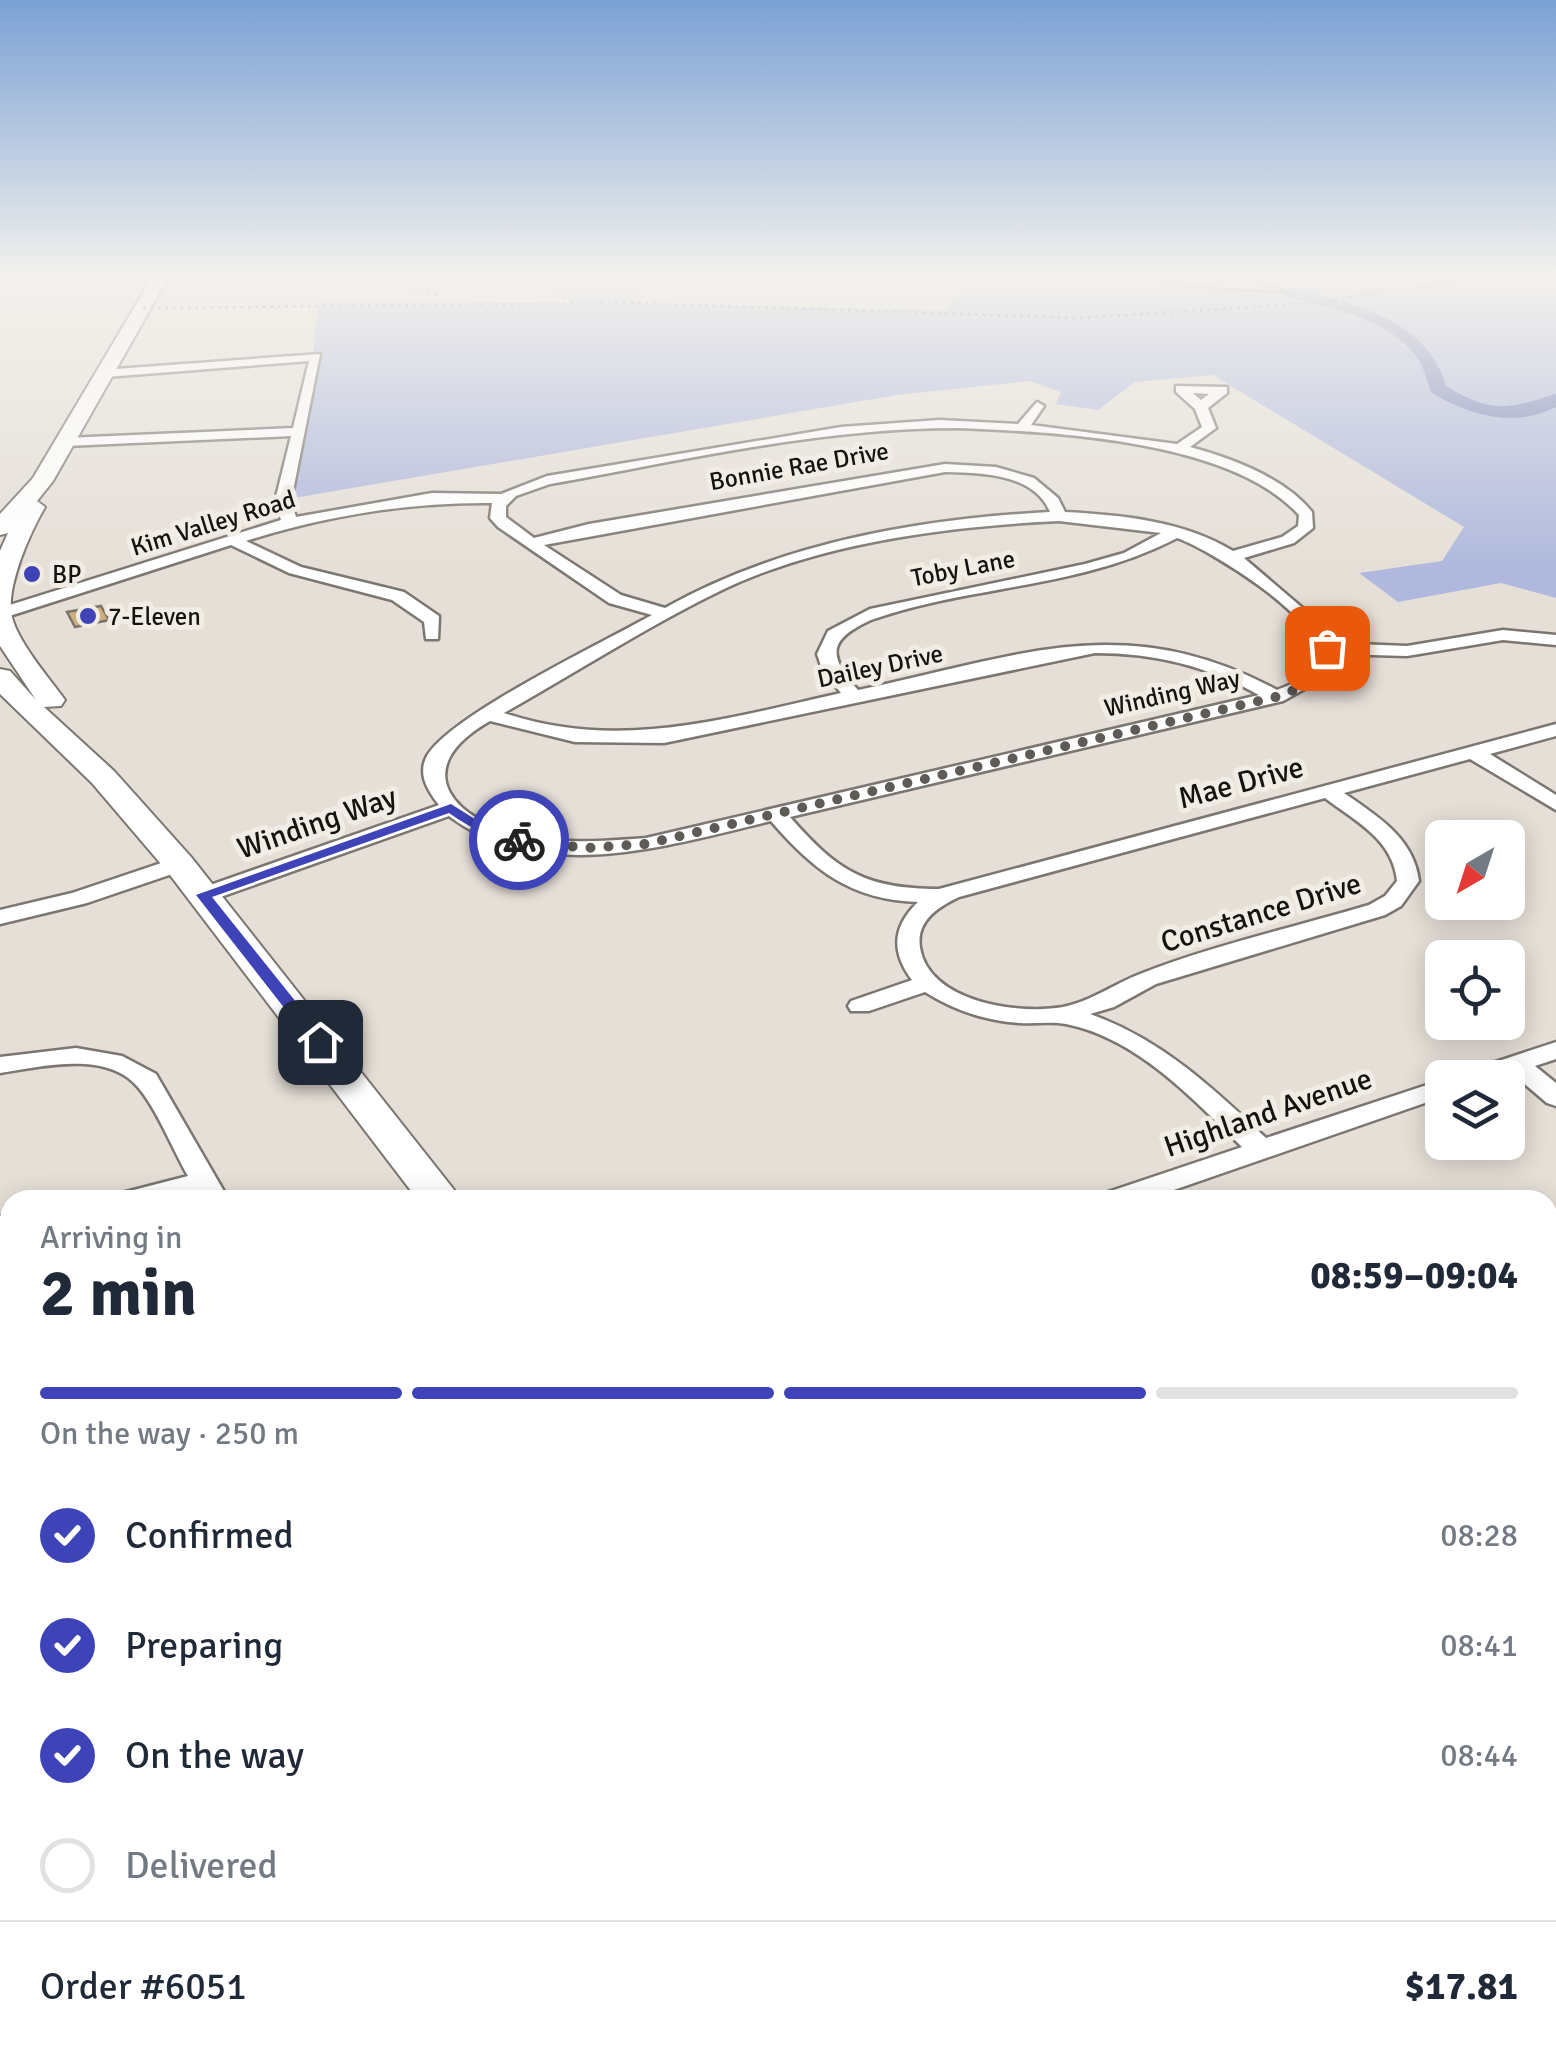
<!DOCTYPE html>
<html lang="en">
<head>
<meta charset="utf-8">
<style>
  :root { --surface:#fff; --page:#f6f6f7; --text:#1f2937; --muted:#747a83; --line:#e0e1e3; --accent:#3e44b8 }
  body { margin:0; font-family:Signika,sans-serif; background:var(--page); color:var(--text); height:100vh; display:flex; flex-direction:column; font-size:38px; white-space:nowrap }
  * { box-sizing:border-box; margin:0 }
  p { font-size:32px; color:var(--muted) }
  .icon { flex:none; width:55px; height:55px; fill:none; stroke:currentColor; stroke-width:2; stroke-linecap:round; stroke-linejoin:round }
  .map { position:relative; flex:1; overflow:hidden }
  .panel { position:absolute; left:0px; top:1190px; width:1558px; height:882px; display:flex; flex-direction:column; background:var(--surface); border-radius:30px 30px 0 0; box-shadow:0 5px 25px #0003 }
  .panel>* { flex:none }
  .needle { width:65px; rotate:219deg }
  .controls { position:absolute; left:1425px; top:820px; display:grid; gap:20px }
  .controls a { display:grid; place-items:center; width:100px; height:100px; border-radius:15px; background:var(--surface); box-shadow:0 5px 25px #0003; font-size:50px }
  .pin { position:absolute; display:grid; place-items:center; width:85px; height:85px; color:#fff; margin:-42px; border-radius:20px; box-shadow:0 5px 15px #0006 }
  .courier { position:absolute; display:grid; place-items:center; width:100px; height:100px; margin:-50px; border:8px solid #3e44b8; border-radius:50%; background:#fff; color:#222; box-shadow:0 2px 12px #0007 }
  .overview em { font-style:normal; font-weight:800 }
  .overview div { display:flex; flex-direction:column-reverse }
  .overview { display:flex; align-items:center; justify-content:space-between; height:170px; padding:0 40px }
  h1 { font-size:65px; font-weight:800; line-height:75px }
  .bar { display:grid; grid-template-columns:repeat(4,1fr); gap:15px 10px; align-content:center; height:120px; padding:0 40px }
  .bar i { height:12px; border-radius:8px; background:var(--line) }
  .bar .active { background:var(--accent) }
  .bar p { grid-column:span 4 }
  .line { display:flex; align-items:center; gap:25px; padding:0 40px; border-top:2px solid var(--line) }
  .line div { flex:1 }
  ol { padding:0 40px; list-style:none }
  li { display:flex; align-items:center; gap:30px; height:110px }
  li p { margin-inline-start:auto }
  li .icon { padding:10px; border-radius:50%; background:var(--accent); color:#fff; stroke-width:4 }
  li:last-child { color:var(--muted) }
  li i { width:55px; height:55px; border:5px solid var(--line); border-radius:50% }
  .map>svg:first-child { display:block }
  .green { fill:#b0b9dd }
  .water { fill:#7985b9; stroke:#5b6386; stroke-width:2.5 }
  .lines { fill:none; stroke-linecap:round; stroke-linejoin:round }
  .stream { stroke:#5b6386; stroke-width:2.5 }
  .river { fill:#7985b9; fill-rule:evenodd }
  .building { fill:#d2af7a; stroke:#7a756e; stroke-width:2.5 }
  .minor-casing { stroke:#7b766f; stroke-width:5 }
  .primary-casing { stroke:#7b766f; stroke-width:4 }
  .minor { fill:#fff; fill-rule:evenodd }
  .primary { fill:#fff; fill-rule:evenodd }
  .rail { stroke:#67635e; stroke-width:2.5; stroke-dasharray:2.5 5; stroke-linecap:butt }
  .route { fill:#3e44b8 }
  .done { stroke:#5e5a56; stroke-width:10; stroke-dasharray:0 18 }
  .poi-dot { fill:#3e44b8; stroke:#f2ede4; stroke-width:4 }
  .labels { text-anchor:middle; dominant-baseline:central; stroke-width:10; stroke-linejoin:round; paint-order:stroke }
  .far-street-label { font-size:25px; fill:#151310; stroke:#f2ede4 }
  .far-poi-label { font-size:25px; fill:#151310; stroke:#f2ede4; text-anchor:start }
  .street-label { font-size:30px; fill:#151310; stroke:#f2ede4 }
</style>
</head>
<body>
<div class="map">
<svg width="1556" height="2072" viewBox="0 0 1556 2072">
  <rect width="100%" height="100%" fill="#e5dfd7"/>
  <path class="green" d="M 522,276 L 642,276 L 648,289 L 626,297 L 643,304 L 946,310 L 962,287 L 941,276 L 1556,276 L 1556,598 L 1501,583 L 1398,602 L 1359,573 L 1442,561 L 1464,527 L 1213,375 L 1135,382 L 1098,410 L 1056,404 L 1061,392 L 1030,381 L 897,395 L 282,500 L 310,378 L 319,303 L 573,303 Z
    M 10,1622 L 10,1910 L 0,1896 L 0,1624 Z
    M 1548,1979 L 1556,1979 L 1556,2072 L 984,2072 L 977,2063 L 1548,2062 Z
    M 10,1984 L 10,2062 L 116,2063 L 158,2072 L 0,2072 L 0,1993 Z"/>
  <path class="water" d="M 444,2062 L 477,2072 L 158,2072 L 116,2063 Z
    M 573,2063 L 768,2062 L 773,2072 L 516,2072 Z"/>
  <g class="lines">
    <path class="stream" d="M 1131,276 L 1207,288 L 1292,293
      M 1241,276 L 1286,291"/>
    <path class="river" d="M 1292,288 C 1352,304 1427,318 1446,386 C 1493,414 1507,409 1556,394 L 1556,407 C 1514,428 1470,416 1432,393 C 1426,381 1425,367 1416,356 C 1388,318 1329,308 1286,296 L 1284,293 Z"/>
  </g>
  <path class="building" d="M 101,606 L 109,620 L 75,627 L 67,612 Z"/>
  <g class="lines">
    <defs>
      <path id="minor" d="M 320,354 L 291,501 L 296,517 L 432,493 L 501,494 L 547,476 L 841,427 L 939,420 L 1018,424 L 1037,402 L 1044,406 L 1031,425 L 1177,444 L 1202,427 L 1195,409 L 1176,392 L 1176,386 L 1227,387 L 1227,393 L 1208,408 L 1216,428 L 1190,447 C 1231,458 1285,478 1312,512 L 1313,528 L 1294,543 L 1244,558 L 1326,628 L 1333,643 L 1407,646 L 1503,630 L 1556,635 L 1556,645 L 1503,640 L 1407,656 L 1335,654 L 1324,678 L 1283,701 L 790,817 C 837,871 866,889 939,889 L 1556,724 L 1556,736 L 1490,754 L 1556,795 L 1556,810 L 1470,759 L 1344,793 C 1377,816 1414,838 1419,881 L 1401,906 L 1385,915 L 1156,984 L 1114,1007 L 1090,1014 C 1161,1039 1213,1088 1266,1138 L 1442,1080 L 1442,1097 L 1145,1200 L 1101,1200 L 1105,1193 L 1242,1147 C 1193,1099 1137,1038 1066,1024 C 1051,1021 1035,1024 1020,1023 C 987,1021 953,1010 925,992 L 869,1011 L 851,1011 L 848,1006 L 851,1001 L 912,980 C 891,952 892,927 918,902 C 851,900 813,870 771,821 C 669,845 542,886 449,816 L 212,900 L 196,900 L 193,895 L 196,890 L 439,805 C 428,791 417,774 427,756 C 451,715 604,642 652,615 L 609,603 L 498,527 L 490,518 L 492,503 C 410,502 324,516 246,541 L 301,567 L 404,592 L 439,616 L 438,639 L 426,639 L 424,622 L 392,600 L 289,573 L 231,545 L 0,619 L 0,608 L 281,520 L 275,501 L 291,436 L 66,446 L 59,442 L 66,438 L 293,428 L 309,361 L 106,377 L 102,376 L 102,370 ZM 1193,393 L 1209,394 L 1201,400 ZM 958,428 C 1055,432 1231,440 1299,515 L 1298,526 L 1282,537 L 1233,551 C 1184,521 1122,515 1065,512 L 1058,498 L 1034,478 L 996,467 L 945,464 L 589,524 L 534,538 L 506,517 L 506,506 L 516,496 L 550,484 C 685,460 820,428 958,428 ZM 945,472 C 981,473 1034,473 1050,512 C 917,519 781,543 665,608 L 621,595 L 544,545 ZM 1059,521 L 1161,533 L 1124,553 L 1085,564 L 870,609 L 828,631 L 817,654 L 822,669 L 841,693 C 728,718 619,752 504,713 C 577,672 649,625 724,589 C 823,542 951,526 1059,521 ZM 1177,538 C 1209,549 1321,618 1317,655 C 1315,675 1293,684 1277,690 C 1125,608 1015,657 858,690 C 828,656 827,640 871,620 C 972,584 1077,590 1177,538 ZM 1095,653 C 1155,653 1207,666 1259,695 L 646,838 C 607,841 567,844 529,837 C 454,823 405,769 490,721 L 575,742 L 664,743 ZM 1325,798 C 1355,821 1393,839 1397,881 L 1385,896 L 1369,905 C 1295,927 1211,946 1140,974 C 1114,984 1092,1001 1063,1007 C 1018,1015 928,1002 920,947 C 916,921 938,907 959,897 Z
        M 179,857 L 190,864 L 187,869 L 87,903 L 0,924 L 0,910 L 72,893 Z
        M 1556,1042 L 1556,1059 L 1535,1066 L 1556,1083 L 1556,1106 L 1547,1103 L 1513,1074 L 1461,1078 L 1465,1072 Z
        M 76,1048 L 122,1056 L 156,1074 L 229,1200 L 201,1200 L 197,1193 L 170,1200 L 118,1200 L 122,1193 L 188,1176 C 173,1150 156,1107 137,1086 C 105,1050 40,1067 0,1073 L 0,1057 Z
        M 10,1214 L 10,1234 L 0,1236 L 0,1216 Z
        M 10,1414 L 10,1440 L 0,1442 L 0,1416 Z
        M 1556,1625 L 1556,1660 L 1548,1663 L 1548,1629 Z"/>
      <path id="primary" d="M 153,276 L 169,276 L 53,481 L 37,501 L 45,507 C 30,533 8,582 11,612 C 14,638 50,679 65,700 L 61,706 L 44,707 L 114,771 L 191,857 L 462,1200 L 418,1200 L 167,871 L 92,783 L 0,694 L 0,669 L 10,671 L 36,700 L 0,646 L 0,551 L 8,533 L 0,535 L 0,514 L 33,478 Z
        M 845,2062 L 913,2062 L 917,2072 L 849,2072 Z"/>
    </defs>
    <use href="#minor" class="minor-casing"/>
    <use href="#primary" class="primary-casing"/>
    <use href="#minor" class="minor"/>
    <use href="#primary" class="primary"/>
    <path class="rail" d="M 378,276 L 400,286 L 439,295
      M 143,308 L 633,303 L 1078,318 L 1301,304 L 1495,276"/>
  </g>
  <linearGradient id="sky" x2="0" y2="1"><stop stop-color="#7ba1d5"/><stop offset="0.49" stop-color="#f3f1ed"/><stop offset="1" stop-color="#f3f1ed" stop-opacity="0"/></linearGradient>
  <rect width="1556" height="566" fill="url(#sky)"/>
  <path class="route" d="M 451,804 L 478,821 L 526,840 C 508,851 466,825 449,813 L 212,897 L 328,1042 L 314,1046 L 196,895 Z"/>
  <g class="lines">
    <path class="done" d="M 519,840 L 586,848 L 646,844 L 1276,697 C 1301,688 1327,678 1327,648"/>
  </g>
  <g class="poi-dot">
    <circle cx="32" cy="574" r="10"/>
    <circle cx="88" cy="616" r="10"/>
  </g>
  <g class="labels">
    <g class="far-street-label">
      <text transform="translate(799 466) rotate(-10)">Bonnie Rae Drive</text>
      <text transform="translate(213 523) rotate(-17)">Kim Valley Road</text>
      <text transform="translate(963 568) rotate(-11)">Toby Lane</text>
      <text transform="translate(880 666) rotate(-12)">Dailey Drive</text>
      <text transform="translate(1172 693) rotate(-13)">Winding Way</text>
    </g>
    <g class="far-poi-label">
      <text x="52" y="574">BP</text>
      <text x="108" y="616">7-Eleven</text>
    </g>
    <g class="street-label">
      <text transform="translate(1241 783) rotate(-15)">Mae Drive</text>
      <text transform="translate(317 823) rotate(-19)">Winding Way</text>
      <text transform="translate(1261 913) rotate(-17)">Constance Drive</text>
      <text transform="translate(1268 1113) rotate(-19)">Highland Avenue</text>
    </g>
  </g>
</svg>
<div class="controls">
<a><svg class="needle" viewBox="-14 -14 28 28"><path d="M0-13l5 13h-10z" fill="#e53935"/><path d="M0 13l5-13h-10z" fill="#747a83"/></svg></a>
<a><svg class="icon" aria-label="locate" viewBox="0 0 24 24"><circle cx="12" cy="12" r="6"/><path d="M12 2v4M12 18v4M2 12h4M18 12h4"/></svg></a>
<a><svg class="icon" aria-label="layers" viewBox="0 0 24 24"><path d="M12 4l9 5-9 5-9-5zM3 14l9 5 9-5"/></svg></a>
</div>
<div class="pin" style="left:1327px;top:648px;background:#ea580c"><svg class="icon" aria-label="bag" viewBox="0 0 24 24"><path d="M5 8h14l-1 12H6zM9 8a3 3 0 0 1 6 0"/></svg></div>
<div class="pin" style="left:320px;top:1042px;background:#1f2937"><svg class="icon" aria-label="home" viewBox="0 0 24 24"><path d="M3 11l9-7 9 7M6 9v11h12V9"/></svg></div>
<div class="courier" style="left:519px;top:840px"><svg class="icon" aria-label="bike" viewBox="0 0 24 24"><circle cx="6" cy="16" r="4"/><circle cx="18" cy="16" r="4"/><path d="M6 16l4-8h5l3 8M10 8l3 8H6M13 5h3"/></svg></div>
<section class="panel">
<div class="overview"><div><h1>2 min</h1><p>Arriving in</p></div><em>08:59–09:04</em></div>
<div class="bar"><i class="active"></i><i class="active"></i><i class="active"></i><i></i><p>On the way · 250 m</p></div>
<ol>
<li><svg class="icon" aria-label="check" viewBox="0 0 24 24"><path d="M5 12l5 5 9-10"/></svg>Confirmed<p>08:28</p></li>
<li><svg class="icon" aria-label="check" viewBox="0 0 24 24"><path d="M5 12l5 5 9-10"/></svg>Preparing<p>08:41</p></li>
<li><svg class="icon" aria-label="check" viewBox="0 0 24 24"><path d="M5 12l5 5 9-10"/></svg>On the way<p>08:44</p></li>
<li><i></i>Delivered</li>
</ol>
<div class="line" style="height:130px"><div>Order #6051</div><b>$17.81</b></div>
</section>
</div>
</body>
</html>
